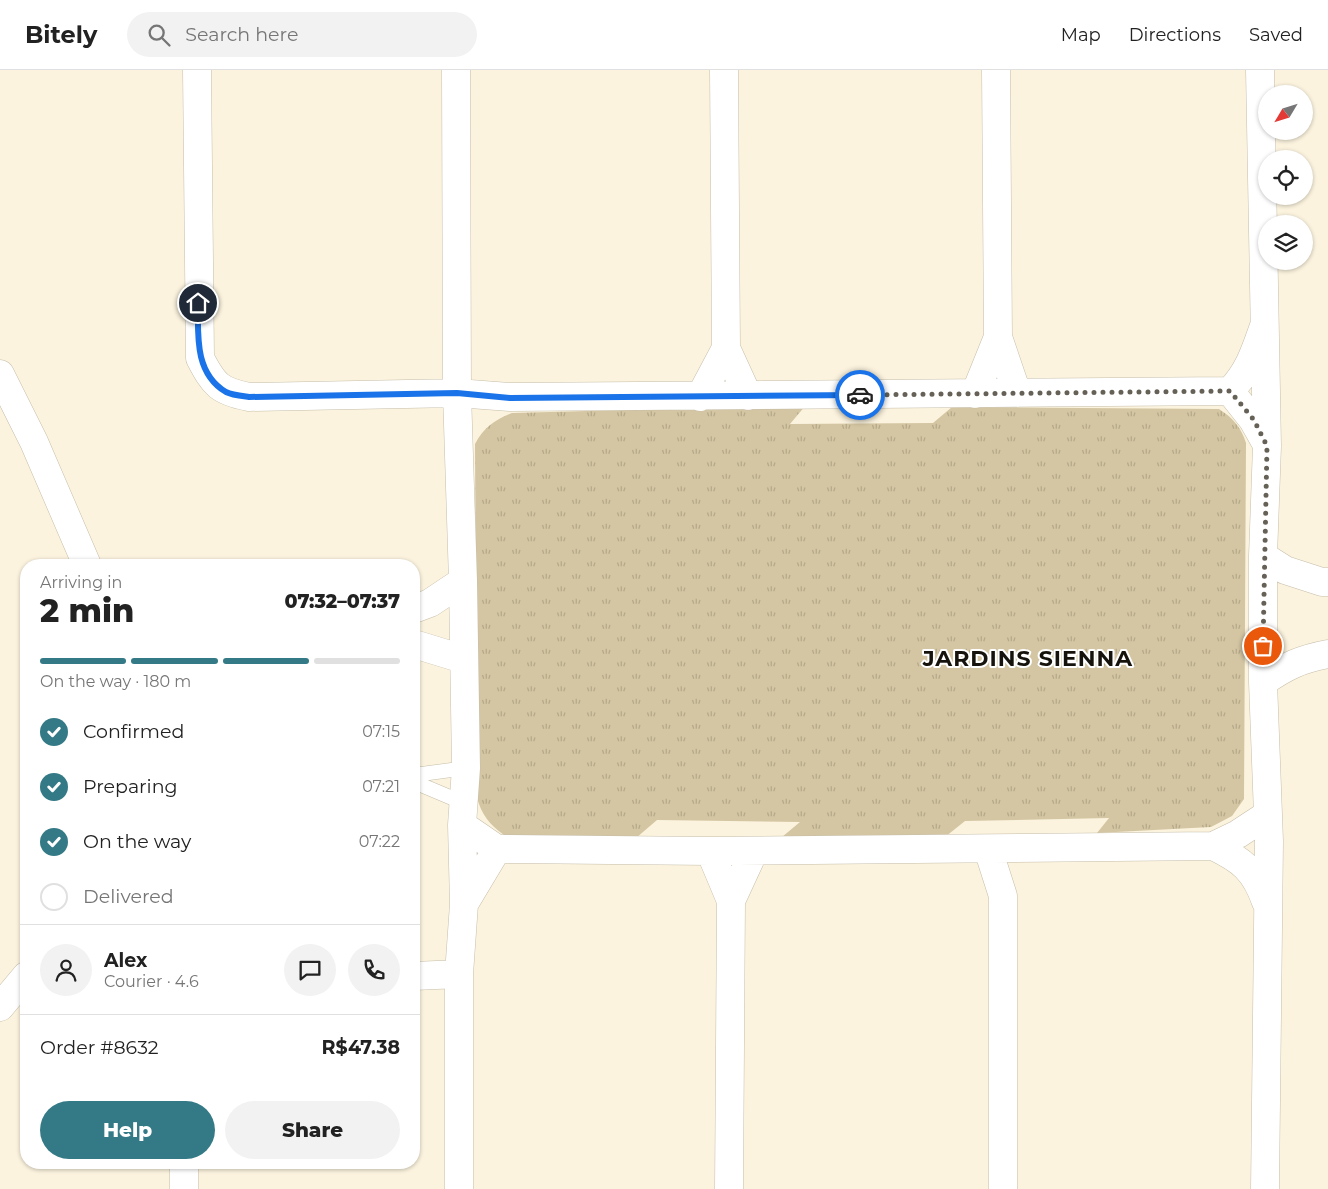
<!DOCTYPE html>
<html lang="en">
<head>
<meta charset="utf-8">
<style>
  :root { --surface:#fff; --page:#f2f2f2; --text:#222; --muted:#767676; --line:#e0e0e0; --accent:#347a86 }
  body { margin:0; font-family:Montserrat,sans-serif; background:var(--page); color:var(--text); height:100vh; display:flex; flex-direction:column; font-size:19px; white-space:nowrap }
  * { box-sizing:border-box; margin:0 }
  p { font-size:16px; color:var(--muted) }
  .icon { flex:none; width:28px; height:28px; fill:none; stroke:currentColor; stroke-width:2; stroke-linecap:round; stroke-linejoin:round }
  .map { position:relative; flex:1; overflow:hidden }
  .drawer { position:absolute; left:20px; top:489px; width:400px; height:610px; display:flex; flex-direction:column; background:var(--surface); border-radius:20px; box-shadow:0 1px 4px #0004 }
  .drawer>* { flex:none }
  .needle { width:32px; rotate:232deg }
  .buttons { position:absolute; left:1258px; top:15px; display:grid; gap:10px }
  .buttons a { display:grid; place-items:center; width:55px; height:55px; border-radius:50%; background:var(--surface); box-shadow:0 1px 4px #0004; font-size:25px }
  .pin { position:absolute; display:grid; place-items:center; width:42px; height:42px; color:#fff; margin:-21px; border:2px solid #fff; border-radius:50%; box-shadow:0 1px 5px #0007 }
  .courier { position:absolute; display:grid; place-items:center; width:50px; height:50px; margin:-25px; border:4px solid #1a73e8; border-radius:50%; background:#fff; color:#222; box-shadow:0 1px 6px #0007 }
  .head em { font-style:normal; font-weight:800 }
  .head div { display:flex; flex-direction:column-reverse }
  .head { display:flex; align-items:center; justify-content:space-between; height:85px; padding:0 20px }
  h1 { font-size:32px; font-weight:800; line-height:38px }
  .bar { display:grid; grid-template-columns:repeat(4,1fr); gap:8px 5px; align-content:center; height:60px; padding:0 20px }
  .bar i { height:6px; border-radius:4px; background:var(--line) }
  .bar .current { background:var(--accent) }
  .bar p { grid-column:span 4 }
  .line { display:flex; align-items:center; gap:12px; padding:0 20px; border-top:1px solid var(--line) }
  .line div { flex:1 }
  .round { display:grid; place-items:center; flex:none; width:52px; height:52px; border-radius:26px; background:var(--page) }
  ol { padding:0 20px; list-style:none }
  li { display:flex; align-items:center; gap:15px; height:55px }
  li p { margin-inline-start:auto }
  li .icon { padding:5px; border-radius:50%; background:var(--accent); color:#fff; stroke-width:4 }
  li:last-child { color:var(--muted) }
  li i { width:28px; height:28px; border:2px solid var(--line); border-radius:50% }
  .button { display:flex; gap:10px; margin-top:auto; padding:10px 20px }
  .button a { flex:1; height:58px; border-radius:30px; background:var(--accent); color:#fff; font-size:20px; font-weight:800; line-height:58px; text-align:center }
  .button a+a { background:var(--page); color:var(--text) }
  header { display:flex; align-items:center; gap:30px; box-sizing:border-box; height:70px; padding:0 25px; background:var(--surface); border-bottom:1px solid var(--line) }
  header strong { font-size:24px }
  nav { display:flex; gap:28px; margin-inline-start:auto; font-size:18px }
  .search { width:350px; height:45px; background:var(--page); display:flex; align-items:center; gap:12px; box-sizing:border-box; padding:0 18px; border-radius:28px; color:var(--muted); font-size:19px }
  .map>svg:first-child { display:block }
  .park { fill:url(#park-tufts) }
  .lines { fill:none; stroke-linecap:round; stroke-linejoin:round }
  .service-casing { stroke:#c6beaa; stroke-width:15 }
  .minor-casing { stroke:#c6beaa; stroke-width:29 }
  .service { stroke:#fff; stroke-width:14 }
  .minor { stroke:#fff; stroke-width:28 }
  .done { stroke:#666156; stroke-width:5; stroke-dasharray:0 9 }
  .route { stroke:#1a73e8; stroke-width:6 }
  .labels { text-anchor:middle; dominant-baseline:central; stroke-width:4; stroke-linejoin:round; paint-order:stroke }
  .district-label { font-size:22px; font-weight:bold; letter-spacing:1px; fill:#16130c; stroke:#fff }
</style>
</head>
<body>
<header>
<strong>Bitely</strong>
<div class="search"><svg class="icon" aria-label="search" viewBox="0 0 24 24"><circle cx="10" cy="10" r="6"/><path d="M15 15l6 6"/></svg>Search here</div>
<nav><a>Map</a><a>Directions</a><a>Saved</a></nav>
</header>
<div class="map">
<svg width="1328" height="1119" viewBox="0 0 1328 1119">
  <defs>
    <pattern id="park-tufts" width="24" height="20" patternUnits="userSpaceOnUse" patternTransform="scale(1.25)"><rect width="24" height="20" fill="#d4c6a2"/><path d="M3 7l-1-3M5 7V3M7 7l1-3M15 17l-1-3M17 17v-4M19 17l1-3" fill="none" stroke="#b5a98a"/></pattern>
  </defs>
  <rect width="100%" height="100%" fill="#fbf3de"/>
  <path class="park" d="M 806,335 L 790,354 L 933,353 L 952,337 L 1219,339 C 1233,348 1241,357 1246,373 L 1244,729 L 1232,746 L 1211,757 L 1097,763 L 1109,748 L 965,751 L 945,767 L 782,767 L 800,752 L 657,750 L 636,768 L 504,765 C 489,754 482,745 477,728 L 475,374 C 484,357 495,350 512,343 Z"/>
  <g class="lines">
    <defs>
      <path id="service" d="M 414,705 L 466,698
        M 414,712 L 464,733"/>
      <path id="minor" d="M 197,0 L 200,288 C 214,315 219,321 249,327 L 457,323 L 510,327 L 1230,321 C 1249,302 1255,281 1264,256
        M 456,0 L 457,323 L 463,511 L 466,698 L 462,755 L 464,834 L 459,904 L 459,1119
        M 724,0 L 726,278 L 748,326
        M 996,0 L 998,267 L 1017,323
        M 1260,0 L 1267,376 L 1263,486 L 1263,612 L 1269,771 L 1265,1119
        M 0,304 L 34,372 L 87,495
        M 1230,321 L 1253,350 L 1266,373
        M 975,324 L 998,267
        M 700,327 L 726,278
        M 1263,486 L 1285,500 L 1322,512 L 1328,512
        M 414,539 L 430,533 L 463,511
        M 414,574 L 463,589
        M 1263,612 C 1286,596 1301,589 1328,584
        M 462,755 L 497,779 L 710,781 L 1213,776 L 1238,764 L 1267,745
        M 1213,776 C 1242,790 1255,800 1266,832
        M 988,779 L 1003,826 L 1003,1119
        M 710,781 L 731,831 L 729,1119
        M 731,831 L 754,781
        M 464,834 L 497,779
        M 414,906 L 459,904
        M 0,937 L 26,906
        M 184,1119 L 184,1092"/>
    </defs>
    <use href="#service" class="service-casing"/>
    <use href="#minor" class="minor-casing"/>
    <use href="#service" class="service"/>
    <use href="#minor" class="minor"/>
  </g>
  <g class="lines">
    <path class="done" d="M 860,325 L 1230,321 L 1254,350 L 1267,376 L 1263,576"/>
    <path class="route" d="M 198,233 C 198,264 194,303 226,322 C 232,325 242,326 249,327 L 457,323 L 510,328 L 860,325"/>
  </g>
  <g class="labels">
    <g class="district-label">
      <text x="1028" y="588">JARDINS SIENNA</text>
    </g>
  </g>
</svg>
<div class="buttons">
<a><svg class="needle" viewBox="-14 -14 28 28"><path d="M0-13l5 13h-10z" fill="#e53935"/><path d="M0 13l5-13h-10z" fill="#767676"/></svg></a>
<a><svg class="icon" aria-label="locate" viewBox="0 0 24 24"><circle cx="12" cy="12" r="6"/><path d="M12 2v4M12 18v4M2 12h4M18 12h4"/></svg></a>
<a><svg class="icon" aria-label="layers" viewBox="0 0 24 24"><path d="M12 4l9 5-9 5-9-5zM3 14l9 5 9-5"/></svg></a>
</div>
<div class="pin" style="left:1263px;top:576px;background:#ea580c"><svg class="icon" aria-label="bag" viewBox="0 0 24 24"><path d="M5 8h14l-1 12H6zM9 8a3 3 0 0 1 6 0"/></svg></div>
<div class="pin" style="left:198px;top:233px;background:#1f2937"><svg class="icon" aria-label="home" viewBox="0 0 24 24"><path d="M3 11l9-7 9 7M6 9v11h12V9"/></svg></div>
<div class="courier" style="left:860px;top:325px"><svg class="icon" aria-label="car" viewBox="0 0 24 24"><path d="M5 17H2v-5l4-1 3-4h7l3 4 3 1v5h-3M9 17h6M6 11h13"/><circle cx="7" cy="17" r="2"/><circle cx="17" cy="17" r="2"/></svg></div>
<section class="drawer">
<div class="head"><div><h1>2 min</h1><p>Arriving in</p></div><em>07:32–07:37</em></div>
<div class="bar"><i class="current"></i><i class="current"></i><i class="current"></i><i></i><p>On the way · 180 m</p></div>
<ol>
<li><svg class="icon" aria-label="check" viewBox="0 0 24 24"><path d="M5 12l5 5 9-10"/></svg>Confirmed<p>07:15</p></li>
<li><svg class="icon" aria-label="check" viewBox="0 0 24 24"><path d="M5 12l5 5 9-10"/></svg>Preparing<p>07:21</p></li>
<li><svg class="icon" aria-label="check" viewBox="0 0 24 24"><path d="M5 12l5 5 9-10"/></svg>On the way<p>07:22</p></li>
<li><i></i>Delivered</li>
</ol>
<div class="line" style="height:90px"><a class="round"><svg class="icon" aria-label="person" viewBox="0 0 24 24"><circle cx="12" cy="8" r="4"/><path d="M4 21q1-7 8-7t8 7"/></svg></a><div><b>Alex</b><p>Courier · 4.6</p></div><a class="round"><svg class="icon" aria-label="chat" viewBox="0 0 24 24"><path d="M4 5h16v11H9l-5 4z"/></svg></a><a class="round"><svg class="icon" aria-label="phone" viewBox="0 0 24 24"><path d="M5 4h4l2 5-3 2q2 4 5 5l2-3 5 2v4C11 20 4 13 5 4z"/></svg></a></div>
<div class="line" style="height:65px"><div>Order #8632</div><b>R$47.38</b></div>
<div class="button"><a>Help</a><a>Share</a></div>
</section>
</div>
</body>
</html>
